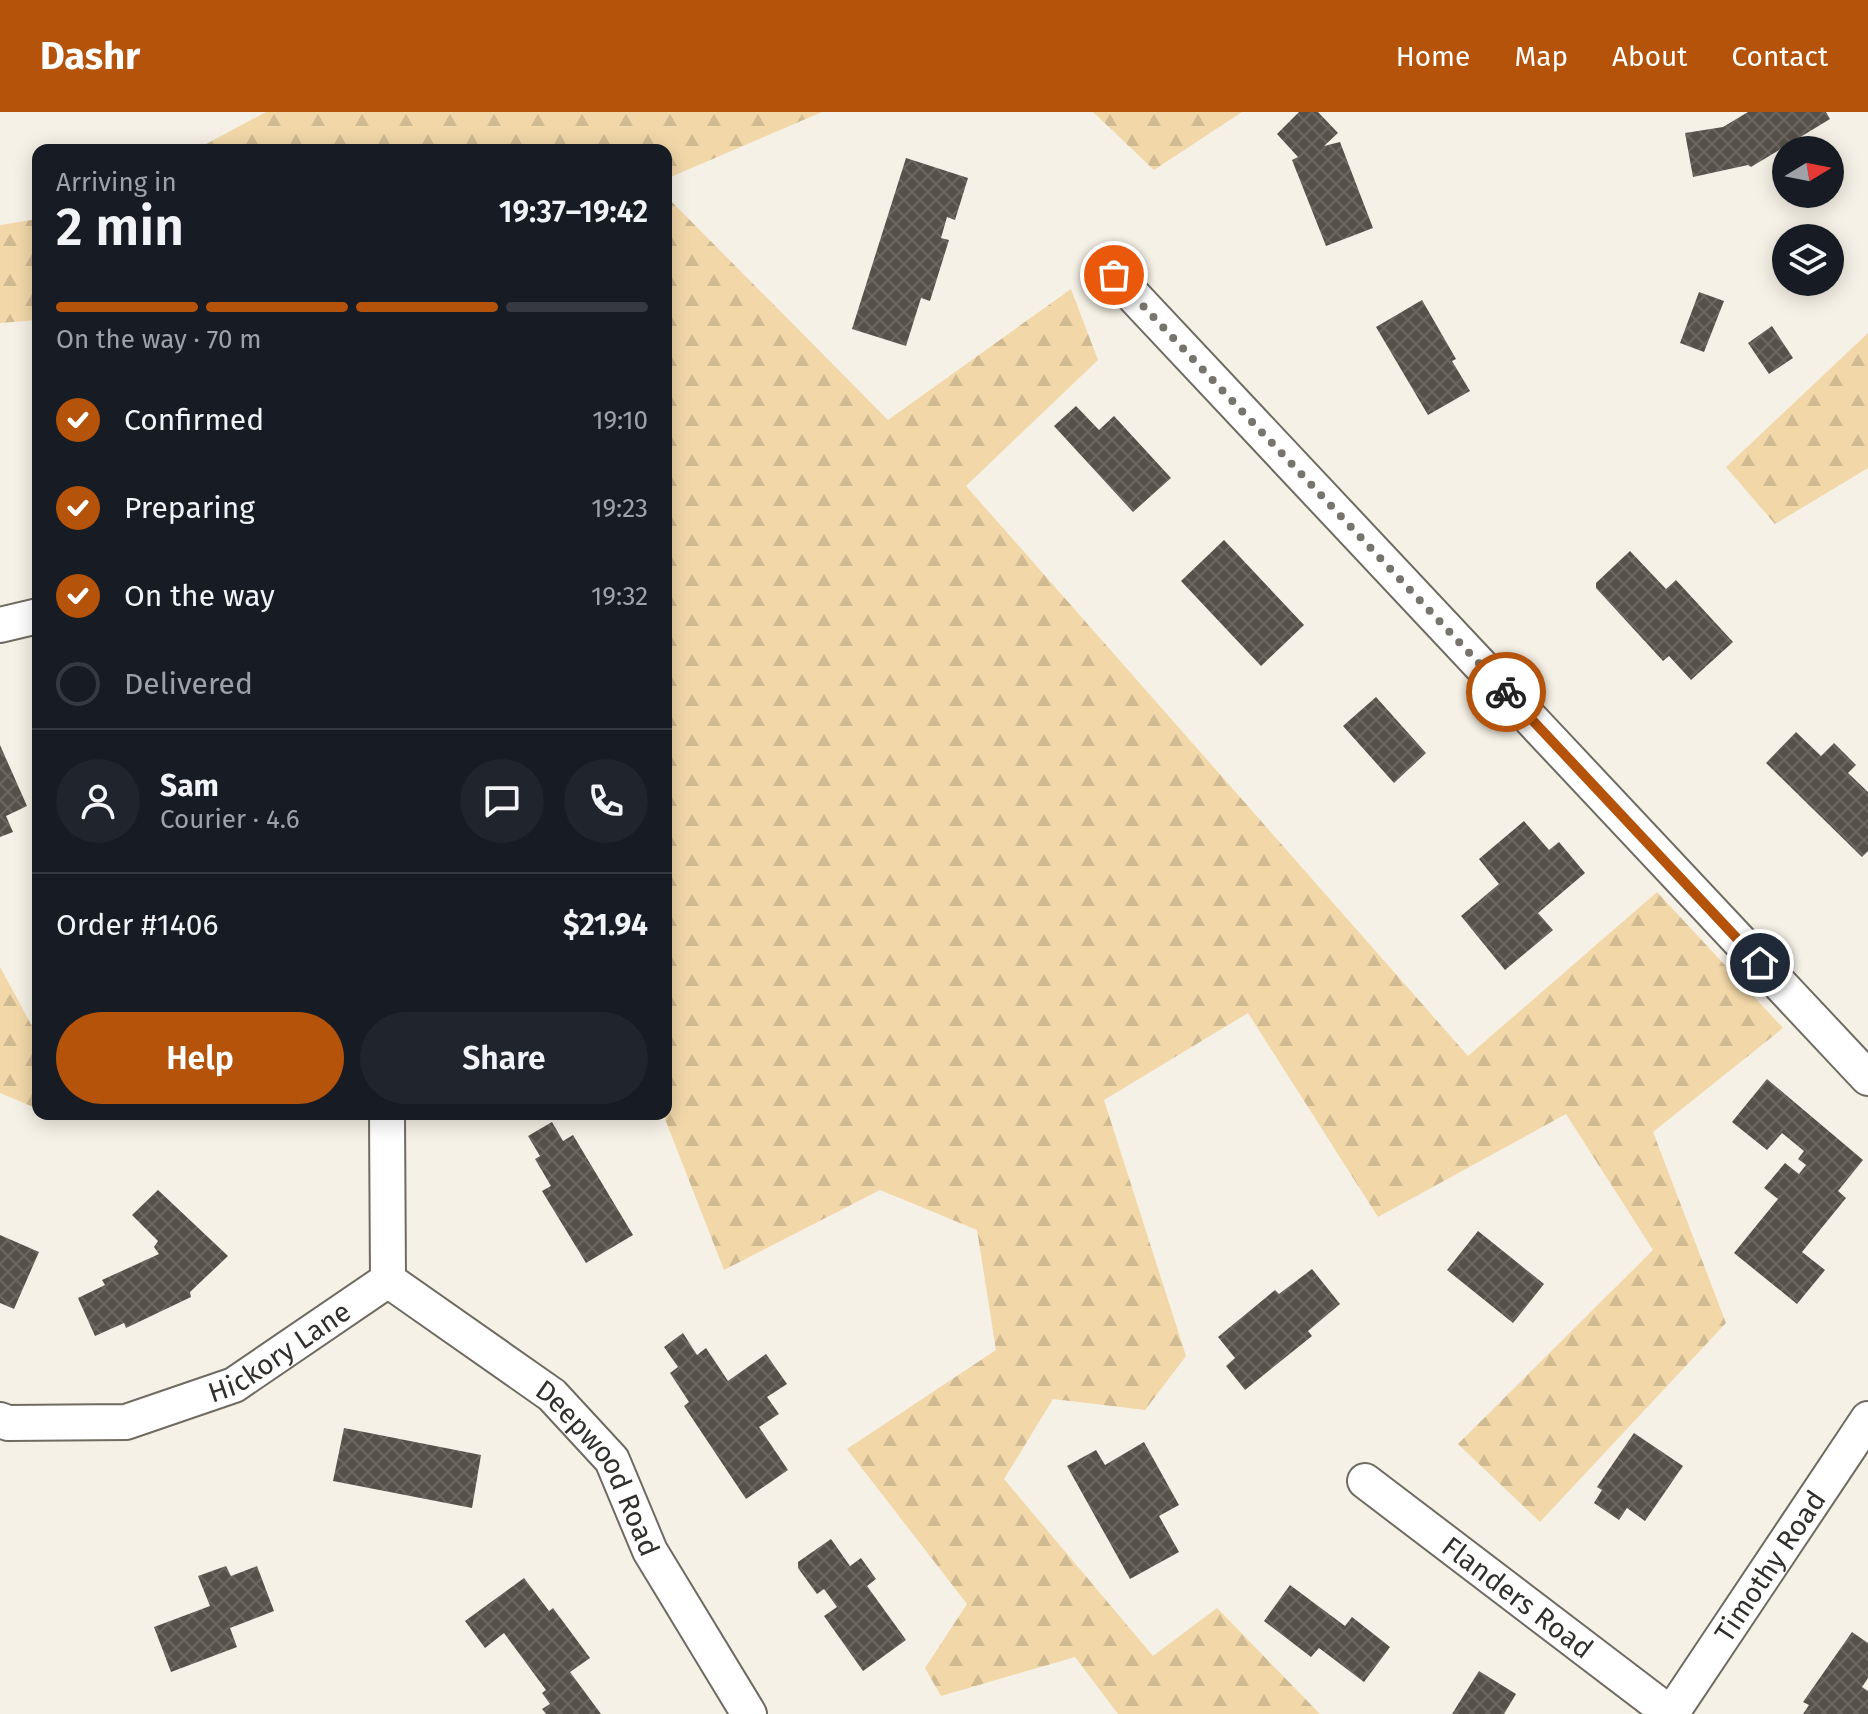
<!DOCTYPE html>
<html lang="en">
<head>
<meta charset="utf-8">
<style>
  :root { --surface:#171b24; --page:#20242c; --text:#f1f3f6; --muted:#9ea1a6; --line:#363941; --accent:#b45309 }
  body { margin:0; font-family:"Fira Sans",sans-serif; background:var(--page); color:var(--text); height:100vh; display:flex; flex-direction:column; font-size:30px; white-space:nowrap }
  * { box-sizing:border-box; margin:0 }
  p { font-size:26px; color:var(--muted) }
  .icon { flex:none; width:44px; height:44px; fill:none; stroke:currentColor; stroke-width:2; stroke-linecap:round; stroke-linejoin:round }
  .map { position:relative; flex:1; overflow:hidden }
  .panel { position:absolute; left:32px; top:32px; width:640px; height:976px; display:flex; flex-direction:column; background:var(--surface); border-radius:16px; box-shadow:0 4px 20px #0003 }
  .panel>* { flex:none }
  .needle { width:52px; rotate:80deg }
  .controls { position:absolute; left:1772px; top:24px; display:grid; gap:16px }
  .controls a { display:grid; place-items:center; width:72px; height:72px; border-radius:50%; background:var(--surface); box-shadow:0 4px 20px #0003; font-size:40px }
  .pin { position:absolute; display:grid; place-items:center; width:68px; height:68px; color:#fff; margin:-34px; border:4px solid #fff; border-radius:50%; box-shadow:0 2px 8px #0007 }
  .courier { position:absolute; display:grid; place-items:center; width:80px; height:80px; margin:-40px; border:6px solid #b45309; border-radius:50%; background:#fff; color:#222; box-shadow:0 2px 10px #0007 }
  .headline em { font-style:normal; font-weight:600 }
  .headline div { display:flex; flex-direction:column-reverse }
  .headline { display:flex; align-items:center; justify-content:space-between; height:136px; padding:0 24px }
  h1 { font-size:52px; font-weight:600; line-height:60px }
  .bar { display:grid; grid-template-columns:repeat(4,1fr); gap:12px 8px; align-content:center; height:96px; padding:0 24px }
  .bar i { height:10px; border-radius:6px; background:var(--line) }
  .bar .selected { background:var(--accent) }
  .bar p { grid-column:span 4 }
  .line { display:flex; align-items:center; gap:20px; padding:0 24px; border-top:2px solid var(--line) }
  .line div { flex:1 }
  .round { display:grid; place-items:center; flex:none; width:84px; height:84px; border-radius:42px; background:var(--page) }
  ol { padding:0 24px; list-style:none }
  li { display:flex; align-items:center; gap:24px; height:88px }
  li p { margin-inline-start:auto }
  li .icon { padding:8px; border-radius:50%; background:var(--accent); color:#fff; stroke-width:4 }
  li:last-child { color:var(--muted) }
  li i { width:44px; height:44px; border:4px solid var(--line); border-radius:50% }
  .action { display:flex; gap:16px; margin-top:auto; padding:16px 24px }
  .action a { flex:1; height:92px; border-radius:48px; background:var(--accent); color:#fff; font-size:32px; font-weight:600; line-height:92px; text-align:center }
  .action a+a { background:var(--page); color:var(--text) }
  header { display:flex; align-items:center; gap:48px; box-sizing:border-box; height:112px; padding:0 40px; background:var(--accent); color:#fff }
  header strong { font-size:38px }
  nav { display:flex; gap:44px; margin-inline-start:auto; font-size:28px }
  .map>svg:first-child { display:block }
  .forest { fill:url(#forest-firs) }
  .building { fill:url(#building-cross-hatch) }
  .lines { fill:none; stroke-linecap:round; stroke-linejoin:round }
  .street-casing { stroke:#706b62; stroke-width:38 }
  .street { stroke:#fff; stroke-width:34 }
  .done { stroke:#77746d; stroke-width:8; stroke-dasharray:0 14.4 }
  .route { stroke:#b45309; stroke-width:10 }
  .labels { text-anchor:middle; dominant-baseline:central; stroke-width:8; stroke-linejoin:round; paint-order:stroke }
  .street-label { font-size:28px; fill:#32302c; stroke:#f6f1e6 }
</style>
</head>
<body>
<header>
<strong>Dashr</strong>
<nav><a>Home</a><a>Map</a><a>About</a><a>Contact</a></nav>
</header>
<div class="map">
<svg width="1868" height="1602" viewBox="0 0 1868 1602">
  <defs>
    <pattern id="forest-firs" width="22" height="20" patternUnits="userSpaceOnUse" patternTransform="scale(2)"><rect width="22" height="20" fill="#f2d8a9"/><path d="M5 1l3.5 6h-7zM16 11l3.5 6h-7z" fill="#d0ba92"/></pattern>
    <pattern id="building-cross-hatch" width="8" height="8" patternUnits="userSpaceOnUse" patternTransform="scale(2)"><rect width="8" height="8" fill="#565149"/><path d="M0 0l8 8M0 8l8-8" fill="none" stroke="#6c6761"/></pattern>
  </defs>
  <rect width="100%" height="100%" fill="#f6f1e6"/>
  <path class="forest" d="M 266,0 L 822,0 L 666,67 L 666,38 L 195,38 Z
    M 1093,0 L 1242,0 L 1154,58 Z
    M 666,84 L 888,308 L 1071,177 L 1098,248 L 966,374 L 1468,944 L 1657,780 L 1783,916 L 1653,1020 L 1726,1211 L 1540,1410 L 1458,1332 L 1653,1138 L 1566,1002 L 1378,1105 L 1248,901 L 1104,988 L 1186,1244 L 1145,1298 L 1053,1287 L 1004,1367 L 1153,1544 L 1217,1496 L 1320,1602 L 1118,1602 L 1075,1545 L 941,1584 L 925,1556 L 967,1492 L 847,1337 L 996,1238 L 977,1118 L 880,1078 L 724,1158 L 663,1002 L 666,1002 Z
    M 38,107 L 38,208 L 0,211 L 0,113 Z
    M 1868,221 L 1868,356 L 1775,412 L 1726,355 Z
    M 0,855 L 38,925 L 38,997 L 0,981 Z"/>
  <path class="building" d="M 1299,0 L 1318,0 L 1338,21 L 1324,34 L 1340,30 L 1373,116 L 1326,134 L 1292,48 L 1298,45 L 1277,22 Z
    M 1748,0 L 1826,0 L 1830,7 L 1751,55 L 1748,53 L 1693,65 L 1685,21 L 1723,15 Z
    M 906,46 L 968,66 L 955,108 L 947,105 L 941,126 L 949,128 L 930,189 L 921,186 L 906,234 L 852,217 Z
    M 1699,180 L 1724,189 L 1704,240 L 1680,231 Z
    M 1422,188 L 1456,247 L 1452,249 L 1470,279 L 1428,303 L 1376,215 Z
    M 1772,214 L 1793,246 L 1769,262 L 1748,231 Z
    M 1076,294 L 1099,318 L 1114,304 L 1171,366 L 1133,400 L 1054,314 Z
    M 1224,428 L 1304,513 L 1261,554 L 1181,469 Z
    M 1630,439 L 1666,477 L 1676,468 L 1733,530 L 1691,568 L 1669,544 L 1663,549 L 1596,476 L 1596,471 Z
    M 1376,585 L 1426,641 L 1394,671 L 1343,614 Z
    M 1796,620 L 1821,644 L 1834,631 L 1856,653 L 1848,661 L 1868,680 L 1868,739 L 1862,745 L 1766,651 Z
    M 0,633 L 27,694 L 6,704 L 13,720 L 0,725 Z
    M 1524,709 L 1549,738 L 1559,730 L 1585,761 L 1538,801 L 1553,818 L 1505,858 L 1461,804 L 1499,772 L 1479,747 Z
    M 1767,967 L 1863,1048 L 1838,1079 L 1846,1086 L 1802,1140 L 1825,1158 L 1797,1192 L 1734,1141 L 1778,1087 L 1764,1076 L 1785,1051 L 1799,1062 L 1806,1053 L 1798,1047 L 1804,1039 L 1782,1021 L 1767,1038 L 1732,1010 Z
    M 552,1010 L 563,1029 L 573,1023 L 633,1123 L 586,1151 L 542,1079 L 551,1074 L 535,1047 L 540,1044 L 528,1024 Z
    M 158,1078 L 228,1144 L 190,1180 L 191,1185 L 126,1216 L 124,1211 L 95,1224 L 78,1186 L 105,1173 L 102,1168 L 159,1142 L 154,1135 L 158,1129 L 132,1103 Z
    M 1478,1119 L 1544,1172 L 1513,1211 L 1447,1158 Z
    M 0,1123 L 39,1140 L 14,1197 L 0,1191 Z
    M 1312,1157 L 1340,1192 L 1308,1219 L 1312,1224 L 1245,1278 L 1226,1254 L 1235,1246 L 1218,1225 L 1275,1178 L 1279,1182 Z
    M 683,1221 L 697,1243 L 706,1236 L 728,1269 L 766,1242 L 787,1272 L 767,1285 L 779,1302 L 759,1315 L 788,1358 L 746,1387 L 684,1294 L 689,1290 L 670,1261 L 678,1255 L 664,1235 Z
    M 344,1316 L 481,1343 L 472,1396 L 333,1369 Z
    M 1634,1321 L 1683,1354 L 1645,1409 L 1627,1396 L 1619,1408 L 1594,1391 L 1602,1378 L 1597,1375 Z
    M 1144,1330 L 1179,1393 L 1159,1404 L 1179,1440 L 1130,1467 L 1067,1354 L 1096,1338 L 1105,1353 Z
    M 831,1427 L 850,1454 L 861,1446 L 876,1467 L 867,1474 L 906,1528 L 863,1559 L 824,1504 L 837,1495 L 824,1477 L 817,1482 L 798,1456 L 798,1450 Z
    M 226,1454 L 231,1464 L 257,1454 L 274,1499 L 230,1516 L 237,1535 L 171,1560 L 154,1515 L 210,1494 L 198,1464 Z
    M 524,1466 L 549,1499 L 553,1496 L 590,1546 L 570,1560 L 601,1602 L 546,1602 L 542,1597 L 550,1592 L 542,1581 L 546,1578 L 504,1521 L 485,1536 L 465,1509 Z
    M 1290,1473 L 1345,1514 L 1352,1505 L 1390,1535 L 1364,1570 L 1319,1536 L 1311,1545 L 1264,1509 Z
    M 1852,1520 L 1868,1531 L 1868,1566 L 1862,1575 L 1868,1579 L 1868,1602 L 1803,1602 L 1809,1593 L 1803,1590 Z
    M 1479,1559 L 1516,1582 L 1504,1602 L 1452,1602 Z"/>
  <g class="lines">
    <defs>
      <g id="street">
        <path d="M 1114,163 L 1868,966"/>
        <path d="M 0,513 L 38,504"/>
        <path d="M 387,1002 L 388,1168"/>
        <path id="s1" d="M 388,1168 L 552,1283 L 612,1348 L 650,1439 L 749,1602"/>
        <path id="s2" d="M 0,1308 L 8,1311 L 126,1310 L 234,1273 L 388,1168"/>
        <path id="s3" d="M 1365,1369 L 1671,1602"/>
        <path id="s4" d="M 1671,1602 L 1868,1307"/>
      </g>
    </defs>
    <use href="#street" class="street-casing"/>
    <use href="#street" class="street"/>
  </g>
  <g class="lines">
    <path class="done" d="M 1114,163 L 1506,580"/>
    <path class="route" d="M 1506,580 L 1760,851"/>
  </g>
  <g class="labels">
    <g class="street-label">
      <text stroke="none"><textPath href="#s2" startOffset="296">Hickory Lane</textPath></text>
      <text stroke="none"><textPath href="#s1" startOffset="288">Deepwood Road</textPath></text>
      <text stroke="none"><textPath href="#s4" startOffset="178">Timothy Road</textPath></text>
      <text stroke="none"><textPath href="#s3" startOffset="192">Flanders Road</textPath></text>
    </g>
  </g>
</svg>
<div class="controls">
<a><svg class="needle" viewBox="-14 -14 28 28"><path d="M0-13l5 13h-10z" fill="#e53935"/><path d="M0 13l5-13h-10z" fill="#9ea1a6"/></svg></a>
<a><svg class="icon" aria-label="layers" viewBox="0 0 24 24"><path d="M12 4l9 5-9 5-9-5zM3 14l9 5 9-5"/></svg></a>
</div>
<div class="pin" style="left:1114px;top:163px;background:#ea580c"><svg class="icon" aria-label="bag" viewBox="0 0 24 24"><path d="M5 8h14l-1 12H6zM9 8a3 3 0 0 1 6 0"/></svg></div>
<div class="pin" style="left:1760px;top:851px;background:#1f2937"><svg class="icon" aria-label="home" viewBox="0 0 24 24"><path d="M3 11l9-7 9 7M6 9v11h12V9"/></svg></div>
<div class="courier" style="left:1506px;top:580px"><svg class="icon" aria-label="bike" viewBox="0 0 24 24"><circle cx="6" cy="16" r="4"/><circle cx="18" cy="16" r="4"/><path d="M6 16l4-8h5l3 8M10 8l3 8H6M13 5h3"/></svg></div>
<section class="panel">
<div class="headline"><div><h1>2 min</h1><p>Arriving in</p></div><em>19:37–19:42</em></div>
<div class="bar"><i class="selected"></i><i class="selected"></i><i class="selected"></i><i></i><p>On the way · 70 m</p></div>
<ol>
<li><svg class="icon" aria-label="check" viewBox="0 0 24 24"><path d="M5 12l5 5 9-10"/></svg>Confirmed<p>19:10</p></li>
<li><svg class="icon" aria-label="check" viewBox="0 0 24 24"><path d="M5 12l5 5 9-10"/></svg>Preparing<p>19:23</p></li>
<li><svg class="icon" aria-label="check" viewBox="0 0 24 24"><path d="M5 12l5 5 9-10"/></svg>On the way<p>19:32</p></li>
<li><i></i>Delivered</li>
</ol>
<div class="line" style="height:144px"><a class="round"><svg class="icon" aria-label="person" viewBox="0 0 24 24"><circle cx="12" cy="8" r="4"/><path d="M4 21q1-7 8-7t8 7"/></svg></a><div><b>Sam</b><p>Courier · 4.6</p></div><a class="round"><svg class="icon" aria-label="chat" viewBox="0 0 24 24"><path d="M4 5h16v11H9l-5 4z"/></svg></a><a class="round"><svg class="icon" aria-label="phone" viewBox="0 0 24 24"><path d="M5 4h4l2 5-3 2q2 4 5 5l2-3 5 2v4C11 20 4 13 5 4z"/></svg></a></div>
<div class="line" style="height:104px"><div>Order #1406</div><b>$21.94</b></div>
<div class="action"><a>Help</a><a>Share</a></div>
</section>
</div>
</body>
</html>
